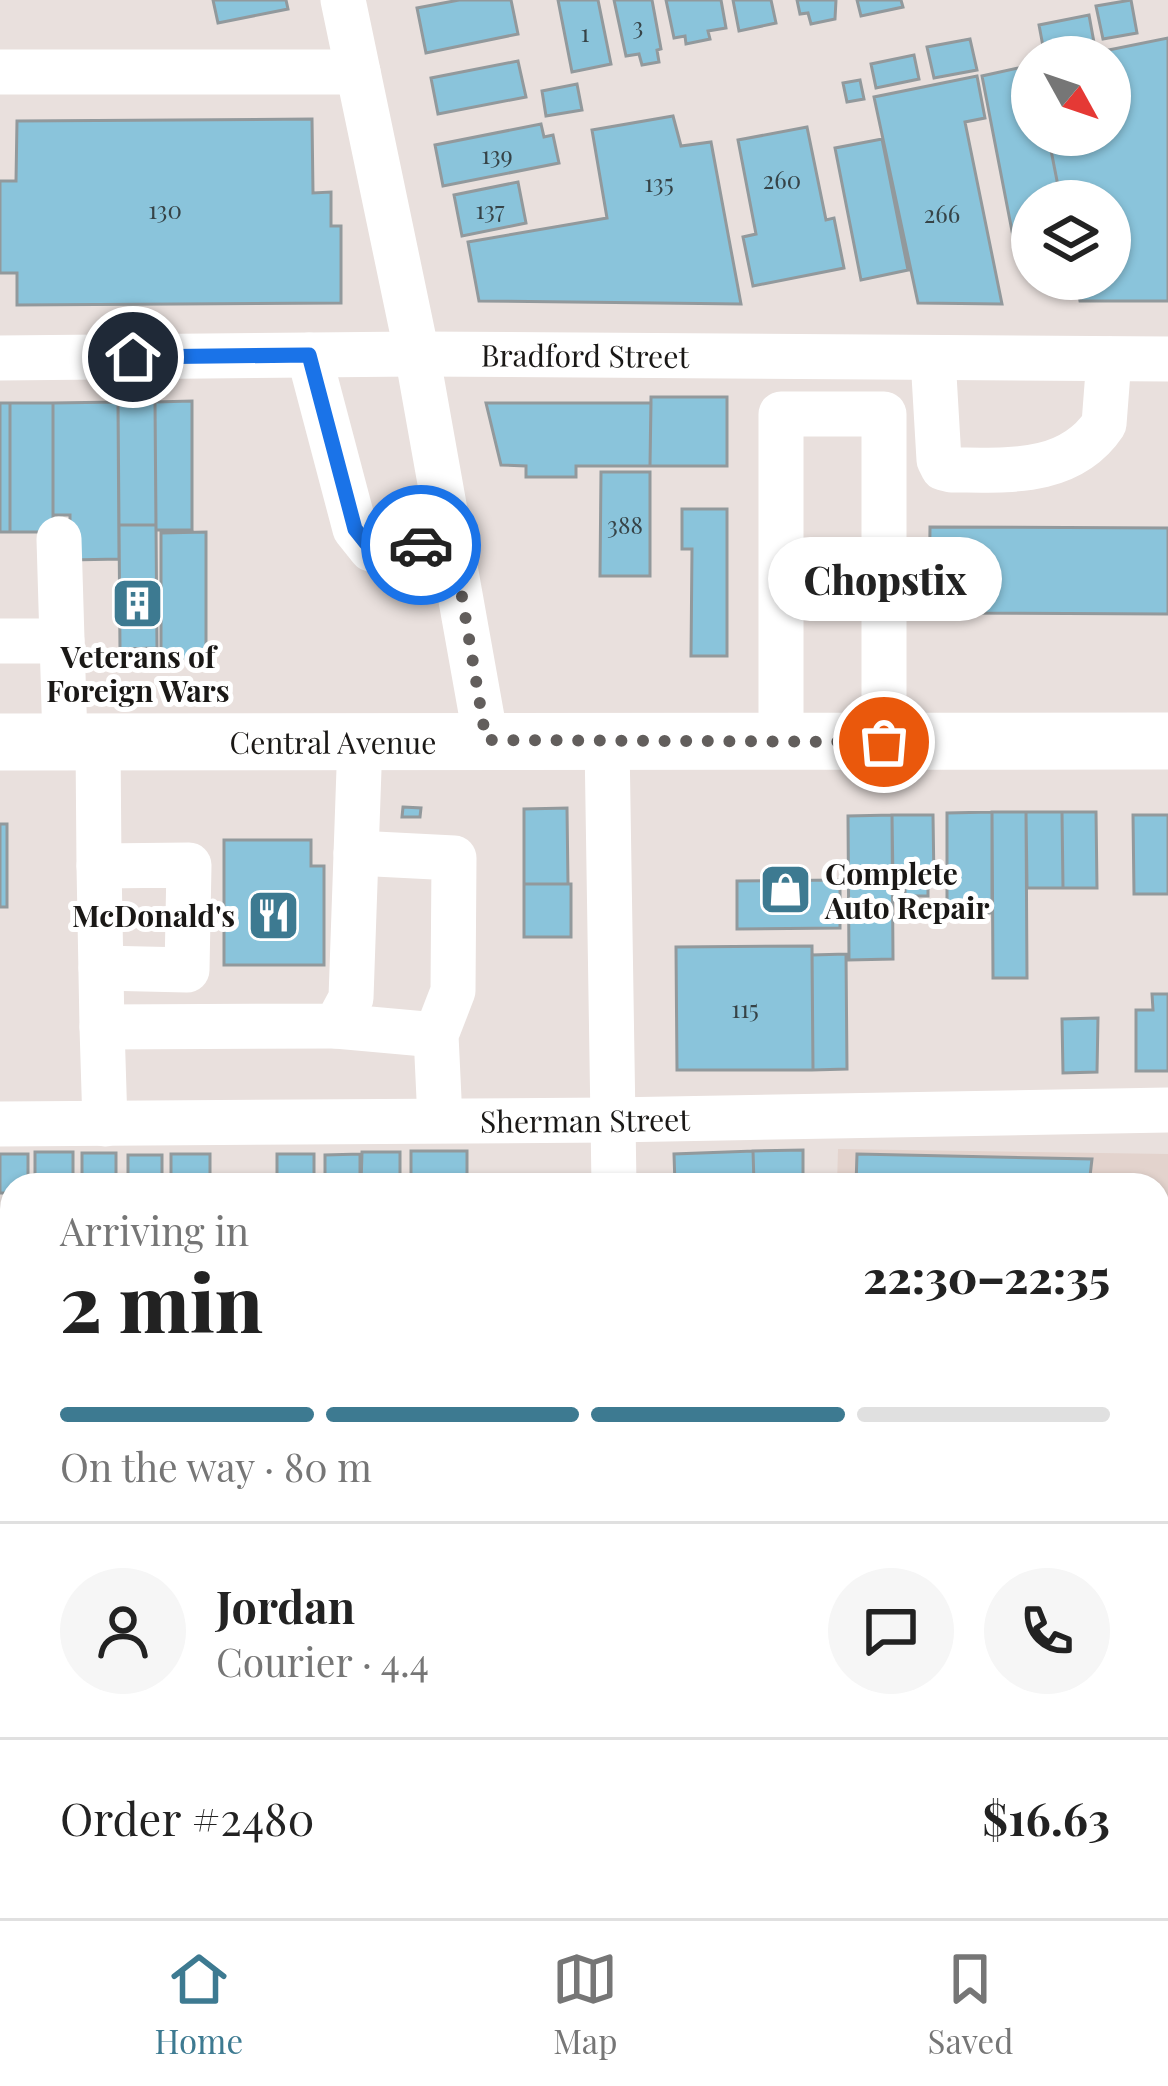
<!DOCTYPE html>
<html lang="en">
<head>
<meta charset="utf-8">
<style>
  :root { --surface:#fff; --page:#f6f6f6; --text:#222; --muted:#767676; --line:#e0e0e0; --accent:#3d7a91 }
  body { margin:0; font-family:"Playfair Display",serif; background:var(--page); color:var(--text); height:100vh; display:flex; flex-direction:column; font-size:45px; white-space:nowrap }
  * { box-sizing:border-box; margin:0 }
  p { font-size:39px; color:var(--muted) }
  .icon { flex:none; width:66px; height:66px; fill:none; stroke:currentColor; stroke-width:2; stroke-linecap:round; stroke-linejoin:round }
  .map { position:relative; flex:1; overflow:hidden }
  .sheet { position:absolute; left:0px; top:1173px; width:1170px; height:747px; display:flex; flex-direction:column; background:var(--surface); border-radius:36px 36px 0 0; box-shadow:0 3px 9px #0004 }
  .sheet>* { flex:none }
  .needle { width:78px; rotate:130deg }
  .tools { position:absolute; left:1011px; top:36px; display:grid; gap:24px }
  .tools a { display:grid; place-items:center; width:120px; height:120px; border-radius:50%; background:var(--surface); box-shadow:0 3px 9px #0004; font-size:60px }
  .pin { position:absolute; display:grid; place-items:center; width:102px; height:102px; color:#fff; margin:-51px; border:6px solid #fff; border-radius:50%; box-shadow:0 3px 12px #0007 }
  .courier { position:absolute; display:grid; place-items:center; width:120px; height:120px; margin:-60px; border:9px solid #1a73e8; border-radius:50%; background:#fff; color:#222; box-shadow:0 3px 15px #0007 }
  .bubble { position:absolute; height:84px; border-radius:42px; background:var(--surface); box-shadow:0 3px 9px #0004; font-size:39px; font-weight:800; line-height:84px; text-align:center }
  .overview em { font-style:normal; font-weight:800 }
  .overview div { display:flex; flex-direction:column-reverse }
  .overview { display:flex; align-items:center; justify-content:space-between; height:204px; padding:0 60px }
  h1 { font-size:78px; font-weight:800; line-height:90px }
  .bar { display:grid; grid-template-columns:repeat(4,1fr); gap:18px 12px; align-content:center; height:144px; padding:0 60px }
  .bar i { height:15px; border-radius:9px; background:var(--line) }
  .bar .selected { background:var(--accent) }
  .bar p { grid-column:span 4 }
  .line { display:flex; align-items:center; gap:30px; padding:0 60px; border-top:3px solid var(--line) }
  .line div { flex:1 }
  .round { display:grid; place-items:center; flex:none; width:126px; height:126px; border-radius:63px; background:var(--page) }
  .tab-bar { display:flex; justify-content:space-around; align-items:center; height:168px; border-top:3px solid var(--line); background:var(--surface); font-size:33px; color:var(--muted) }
  .tab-bar a { display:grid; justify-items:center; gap:6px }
  .tab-bar .selected { color:var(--accent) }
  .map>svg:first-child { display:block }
  .built { fill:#e3d3cd }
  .park { fill:url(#park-tufts) }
  .building { fill:#8ac4db; stroke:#92999c; stroke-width:3 }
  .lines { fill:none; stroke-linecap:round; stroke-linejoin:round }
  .minor { stroke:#fff; stroke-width:45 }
  .major { stroke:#fff; stroke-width:57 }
  .done { stroke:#625e5c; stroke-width:12; stroke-dasharray:0 21.6 }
  .route { stroke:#1a73e8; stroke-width:15 }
  .labels { text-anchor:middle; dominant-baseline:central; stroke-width:10; stroke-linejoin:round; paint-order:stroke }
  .number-label { font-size:24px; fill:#364347 }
  .street-label { font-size:30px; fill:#1a1816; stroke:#fff }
  .poi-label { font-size:30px; font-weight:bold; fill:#1a1816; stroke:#fff }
</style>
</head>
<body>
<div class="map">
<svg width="1168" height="1918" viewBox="0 0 1168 1918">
  <defs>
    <pattern id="park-tufts" width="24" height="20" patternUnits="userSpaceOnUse" patternTransform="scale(3)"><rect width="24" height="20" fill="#ddb6a5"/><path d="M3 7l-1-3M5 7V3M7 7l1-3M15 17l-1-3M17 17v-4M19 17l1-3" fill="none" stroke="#bd9c8d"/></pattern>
  </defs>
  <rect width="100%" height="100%" fill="#e9e0dd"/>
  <path class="built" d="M 838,1149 L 1168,1154 L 1168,1327 L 1158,1329 L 1158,1185 L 837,1185 Z"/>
  <path class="park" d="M 1168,1471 L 1168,1918 L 860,1918 L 857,1908 L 1158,1908 L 1158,1473 Z"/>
  <path class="building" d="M 213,0 L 286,0 L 288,9 L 218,23 Z
    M 459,0 L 511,0 L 518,34 L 426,53 L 417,8 Z
    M 558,0 L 598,0 L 611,64 L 572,72 Z
    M 614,0 L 652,0 L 661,49 L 657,50 L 659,62 L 642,65 L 639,54 L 626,56 Z
    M 666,0 L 721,0 L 726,28 L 708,31 L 710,39 L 686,44 L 685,36 L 674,38 Z
    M 733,0 L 771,0 L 776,23 L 739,31 Z
    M 797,0 L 836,0 L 835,19 L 811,24 L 808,13 L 800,14 Z
    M 857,0 L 901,0 L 903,7 L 861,16 Z
    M 1131,0 L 1137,33 L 1103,39 L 1096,6 Z
    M 1089,15 L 1095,48 L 1045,57 L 1039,25 Z
    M 1168,38 L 1168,301 L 1080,301 L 1076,279 L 1110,279 L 1110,201 L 1061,201 L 1048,135 L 1110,135 L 1110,57 L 1074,57 Z
    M 970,39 L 977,70 L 934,78 L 927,47 Z
    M 914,55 L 919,79 L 876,88 L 871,64 Z
    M 518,61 L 526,97 L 438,114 L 431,78 Z
    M 1032,65 L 1032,135 L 1048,135 L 1061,201 L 1032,201 L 1032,254 L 1017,257 L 982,76 Z
    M 977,76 L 985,118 L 965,122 L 1002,304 L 918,303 L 874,97 Z
    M 860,80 L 864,99 L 847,102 L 843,83 Z
    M 577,84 L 582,110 L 546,116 L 542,91 Z
    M 673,116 L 681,146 L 711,142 L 741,304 L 479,301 L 468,242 L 607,218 L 592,130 Z
    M 312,119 L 313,193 L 331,192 L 331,226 L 341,226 L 341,303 L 17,305 L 17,273 L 0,273 L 0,181 L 16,181 L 17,121 Z
    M 541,124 L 544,137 L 553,135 L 559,163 L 443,186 L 435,145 Z
    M 807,127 L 826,220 L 834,218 L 844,268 L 753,286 L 743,237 L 756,234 L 738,140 Z
    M 882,139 L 908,270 L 861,280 L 835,148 Z
    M 518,182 L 526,223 L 462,236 L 454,195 Z
    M 651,397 L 727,397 L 727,466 L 650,466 Z
    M 192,401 L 192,530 L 156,530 L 155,402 Z
    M 118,402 L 119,559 L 70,560 L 70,515 L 53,515 L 53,403 Z
    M 118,402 L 155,402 L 156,525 L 119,525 Z
    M 0,403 L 10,403 L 10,532 L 0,532 Z
    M 10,403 L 53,403 L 53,532 L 10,532 Z
    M 486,403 L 651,403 L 650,466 L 576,466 L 576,477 L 526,477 L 526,466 L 501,465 Z
    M 601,472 L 650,472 L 650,576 L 600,576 Z
    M 682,509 L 727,509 L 727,656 L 691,656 L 692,549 L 682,549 Z
    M 119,525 L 156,525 L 157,648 L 120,649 Z
    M 930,527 L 1168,528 L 1168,614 L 929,613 Z
    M 206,532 L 206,660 L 161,660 L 161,533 Z
    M 403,807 L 421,808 L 420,817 L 402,817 Z
    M 567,808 L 568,884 L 524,884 L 524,809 Z
    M 992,812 L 992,913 L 947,913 L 947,813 Z
    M 992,812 L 1026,812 L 1027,978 L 993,978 Z
    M 1026,812 L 1062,812 L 1063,888 L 1027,888 Z
    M 1062,812 L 1096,812 L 1097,888 L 1063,888 Z
    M 892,815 L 893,959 L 849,960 L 848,816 Z
    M 892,815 L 933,815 L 934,882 L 928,882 L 928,896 L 905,896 L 905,882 L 893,882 Z
    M 1133,815 L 1168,815 L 1168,894 L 1134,894 Z
    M 0,824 L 7,824 L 7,907 L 0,907 Z
    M 224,840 L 311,840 L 311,866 L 324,866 L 324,965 L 224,965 Z
    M 840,880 L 840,928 L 737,929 L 737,881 Z
    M 524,884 L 571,884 L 571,937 L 524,937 Z
    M 812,946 L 813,1070 L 677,1070 L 676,947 Z
    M 846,954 L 847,1069 L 813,1070 L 812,955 Z
    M 1152,994 L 1168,994 L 1168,1071 L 1136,1071 L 1136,1010 L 1153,1010 Z
    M 1098,1018 L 1097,1072 L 1063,1073 L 1062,1019 Z
    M 803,1150 L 803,1182 L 754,1183 L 753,1151 Z
    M 411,1151 L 467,1151 L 467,1182 L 411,1185 Z
    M 753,1151 L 754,1183 L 675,1185 L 674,1154 Z
    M 35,1152 L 73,1152 L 73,1185 L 35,1185 Z
    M 362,1152 L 400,1152 L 400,1185 L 361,1185 Z
    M 82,1153 L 116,1153 L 116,1185 L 82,1185 Z
    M 0,1154 L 28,1154 L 28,1185 L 12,1185 L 12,1193 L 0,1193 Z
    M 171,1154 L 210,1154 L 210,1185 L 171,1185 Z
    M 277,1154 L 314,1154 L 314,1185 L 277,1185 Z
    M 360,1154 L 360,1185 L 325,1185 L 325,1155 Z
    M 857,1154 L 1092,1159 L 1089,1185 L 856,1185 Z
    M 128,1155 L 162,1155 L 162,1185 L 128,1185 Z
    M 1161,1239 L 1168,1256 L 1168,1325 L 1158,1327 L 1158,1241 Z
    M 0,1345 L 12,1345 L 12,1383 L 0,1383 Z
    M 12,1531 L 12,1570 L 0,1572 L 0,1533 Z
    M 0,1790 L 7,1827 L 0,1829 Z
    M 647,1908 L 733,1908 L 735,1914 L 649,1918 Z"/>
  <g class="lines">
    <g class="minor">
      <path d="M 343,0 L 417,354 L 486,740"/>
      <path d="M 0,72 L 358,72"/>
      <path d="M 309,355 L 355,529 L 371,549 L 453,543"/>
      <path id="s1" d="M 0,358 L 417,354 L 1168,359"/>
      <path d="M 933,358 L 939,460 L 943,468 L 951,470 C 1007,470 1069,476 1104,424 L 1109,359"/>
      <path d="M 59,539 L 65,741"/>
      <path d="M 0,641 L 62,641"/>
      <path d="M 98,741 L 99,866 L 189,865 L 187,970 L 101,968"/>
      <path d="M 781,741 L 781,414 L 884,414 L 884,742"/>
      <path d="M 607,742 L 614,1185"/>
      <path d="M 356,853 L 454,858 L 453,991 L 436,1035 L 440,1120"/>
      <path d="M 99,866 L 102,1027 L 336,1026 L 351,998 L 360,740"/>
      <path d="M 336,1026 L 436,1035"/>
      <path d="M 102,1027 L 105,1124"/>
      <path id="s2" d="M 0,1124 L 612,1120 L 1168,1110"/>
      <path d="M 1158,1406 L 1168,1404"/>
      <path d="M 0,1428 L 12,1428"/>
      <path d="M 0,1654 L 12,1651"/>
      <path d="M 795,1908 L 798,1918"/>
    </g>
    <path class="major" id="s3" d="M 0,742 L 1168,741"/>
  </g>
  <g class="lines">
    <path class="done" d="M 421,545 L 453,543 L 486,740 L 884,742"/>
    <path class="route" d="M 133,357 L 309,355 L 355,529 L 371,549 L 421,545"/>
  </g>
  <defs>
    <symbol id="building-square" viewBox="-11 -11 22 22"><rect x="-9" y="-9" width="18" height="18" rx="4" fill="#3d7a91" stroke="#fff"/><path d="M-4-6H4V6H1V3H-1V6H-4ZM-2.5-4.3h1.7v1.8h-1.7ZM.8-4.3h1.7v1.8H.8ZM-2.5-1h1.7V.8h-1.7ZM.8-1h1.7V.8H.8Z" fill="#fff"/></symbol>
    <symbol id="shop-square" viewBox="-11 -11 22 22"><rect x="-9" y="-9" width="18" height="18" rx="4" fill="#3d7a91" stroke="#fff"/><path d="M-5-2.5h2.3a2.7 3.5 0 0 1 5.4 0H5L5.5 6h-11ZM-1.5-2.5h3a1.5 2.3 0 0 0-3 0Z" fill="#fff"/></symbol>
    <symbol id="restaurant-square" viewBox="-11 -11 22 22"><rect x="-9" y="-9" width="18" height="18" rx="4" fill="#3d7a91" stroke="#fff"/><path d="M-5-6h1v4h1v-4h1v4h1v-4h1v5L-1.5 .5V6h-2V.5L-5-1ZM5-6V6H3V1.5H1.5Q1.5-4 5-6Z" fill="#fff"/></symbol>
  </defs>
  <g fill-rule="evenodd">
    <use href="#building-square" x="108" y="574" width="59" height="59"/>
    <use href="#shop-square" x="756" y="860" width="59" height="59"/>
    <use href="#restaurant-square" x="244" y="886" width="59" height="59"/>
  </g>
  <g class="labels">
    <g class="number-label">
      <text x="638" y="25">3</text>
      <text x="585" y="32">1</text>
      <text x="497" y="154">139</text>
      <text x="782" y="179">260</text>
      <text x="659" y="182">135</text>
      <text x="165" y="209">130</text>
      <text x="490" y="209">137</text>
      <text x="942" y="213">266</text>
      <text x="625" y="524">388</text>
      <text x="745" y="1008">115</text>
    </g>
    <g class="street-label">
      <text stroke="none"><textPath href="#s1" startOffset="585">Bradford Street</textPath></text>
      <text stroke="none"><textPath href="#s3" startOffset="333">Central Avenue</textPath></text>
      <text stroke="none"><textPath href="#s2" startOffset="585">Sherman Street</textPath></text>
    </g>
    <g class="poi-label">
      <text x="138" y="656">Veterans of<tspan x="138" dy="34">Foreign Wars</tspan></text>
      <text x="825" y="873" text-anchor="start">Complete<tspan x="825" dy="34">Auto Repair</tspan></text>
      <text x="235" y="915" text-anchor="end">McDonald's</text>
    </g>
  </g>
</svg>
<div class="tools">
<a><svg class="needle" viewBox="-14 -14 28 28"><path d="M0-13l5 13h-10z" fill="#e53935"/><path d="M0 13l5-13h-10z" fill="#767676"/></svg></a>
<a><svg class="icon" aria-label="layers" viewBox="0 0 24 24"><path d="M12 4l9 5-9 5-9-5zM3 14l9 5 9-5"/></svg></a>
</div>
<div class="pin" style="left:884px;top:742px;background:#ea580c"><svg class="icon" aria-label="bag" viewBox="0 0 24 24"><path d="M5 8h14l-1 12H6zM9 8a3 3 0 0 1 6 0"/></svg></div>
<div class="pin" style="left:133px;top:357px;background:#1f2937"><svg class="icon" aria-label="home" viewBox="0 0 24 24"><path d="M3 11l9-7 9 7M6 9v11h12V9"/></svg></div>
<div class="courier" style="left:421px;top:545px"><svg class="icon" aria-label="car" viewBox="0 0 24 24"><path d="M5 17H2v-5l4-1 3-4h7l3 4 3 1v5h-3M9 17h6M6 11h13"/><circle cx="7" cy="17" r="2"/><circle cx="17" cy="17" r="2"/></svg></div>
<div class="bubble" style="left:768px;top:537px;width:234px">Chopstix</div>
<section class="sheet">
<div class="overview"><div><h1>2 min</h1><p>Arriving in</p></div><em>22:30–22:35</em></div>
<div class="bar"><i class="selected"></i><i class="selected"></i><i class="selected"></i><i></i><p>On the way · 80 m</p></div>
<div class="line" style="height:216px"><a class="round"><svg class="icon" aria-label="person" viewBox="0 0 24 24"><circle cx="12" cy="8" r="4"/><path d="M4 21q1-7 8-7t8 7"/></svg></a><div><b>Jordan</b><p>Courier · 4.4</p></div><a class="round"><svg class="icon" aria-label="chat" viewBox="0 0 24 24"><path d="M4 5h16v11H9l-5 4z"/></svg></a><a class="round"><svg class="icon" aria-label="phone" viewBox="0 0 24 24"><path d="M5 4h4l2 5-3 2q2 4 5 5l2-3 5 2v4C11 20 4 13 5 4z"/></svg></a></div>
<div class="line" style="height:156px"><div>Order #2480</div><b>$16.63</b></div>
</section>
</div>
<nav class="tab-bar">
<a class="selected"><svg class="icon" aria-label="home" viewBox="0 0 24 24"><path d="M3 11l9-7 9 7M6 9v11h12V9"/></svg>Home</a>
<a><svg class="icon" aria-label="map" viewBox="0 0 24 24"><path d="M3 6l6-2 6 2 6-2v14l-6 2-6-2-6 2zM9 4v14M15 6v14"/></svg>Map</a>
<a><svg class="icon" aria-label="saved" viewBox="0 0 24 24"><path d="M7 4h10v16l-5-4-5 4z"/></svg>Saved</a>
</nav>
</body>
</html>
